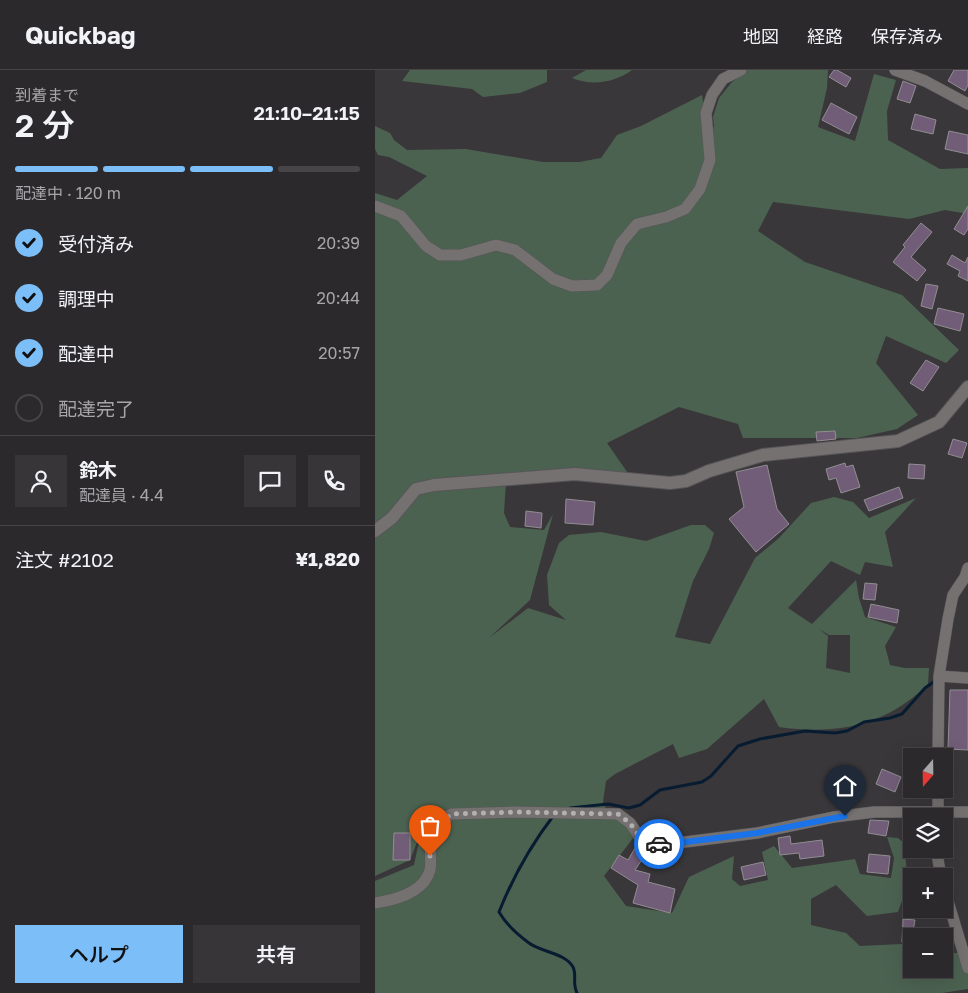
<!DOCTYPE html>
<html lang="ja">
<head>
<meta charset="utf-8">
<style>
  :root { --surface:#2b292c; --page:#373538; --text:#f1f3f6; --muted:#a6a6a9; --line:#474548; --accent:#7bbef8 }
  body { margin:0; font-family:"Golos Text","Noto Sans JP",sans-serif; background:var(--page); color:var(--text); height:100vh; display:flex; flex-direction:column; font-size:19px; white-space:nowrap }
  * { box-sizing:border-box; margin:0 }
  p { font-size:16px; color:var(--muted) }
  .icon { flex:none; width:28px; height:28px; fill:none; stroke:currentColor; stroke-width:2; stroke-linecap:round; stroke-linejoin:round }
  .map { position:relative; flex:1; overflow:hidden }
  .drawer { display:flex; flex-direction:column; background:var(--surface); width:375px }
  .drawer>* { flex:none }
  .needle { width:32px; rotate:200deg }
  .buttons { position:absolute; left:528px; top:678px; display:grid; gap:10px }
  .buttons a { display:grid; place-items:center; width:50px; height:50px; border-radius:0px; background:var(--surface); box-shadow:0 5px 20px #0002,0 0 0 1px var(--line); font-size:25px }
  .pin { position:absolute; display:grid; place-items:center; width:42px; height:42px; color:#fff; margin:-51px -21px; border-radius:50% 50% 50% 0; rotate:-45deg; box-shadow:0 0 5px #0007 }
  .pin .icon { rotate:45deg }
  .courier { position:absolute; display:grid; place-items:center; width:50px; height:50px; margin:-25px; border:4px solid #1a73e8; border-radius:50%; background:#fff; color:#222; box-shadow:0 1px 6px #0007 }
  .headline em { font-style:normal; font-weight:600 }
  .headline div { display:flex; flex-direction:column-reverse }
  .headline { display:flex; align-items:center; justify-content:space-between; height:85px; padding:0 15px }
  h1 { font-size:32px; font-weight:600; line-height:38px }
  .bar { display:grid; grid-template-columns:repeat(4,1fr); gap:8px 5px; align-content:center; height:60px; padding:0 15px }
  .bar i { height:6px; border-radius:4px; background:var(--line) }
  .bar .on { background:var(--accent) }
  .bar p { grid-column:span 4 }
  .line { display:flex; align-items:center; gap:12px; padding:0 15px; border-top:1px solid var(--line) }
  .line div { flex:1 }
  .round { display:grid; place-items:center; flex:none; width:52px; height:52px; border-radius:0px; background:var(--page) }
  ol { padding:0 15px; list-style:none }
  li { display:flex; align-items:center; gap:15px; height:55px }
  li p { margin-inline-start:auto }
  li .icon { padding:5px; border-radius:50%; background:var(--accent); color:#111; stroke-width:4 }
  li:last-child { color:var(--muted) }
  li i { width:28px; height:28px; border:2px solid var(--line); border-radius:50% }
  .cta { display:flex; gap:10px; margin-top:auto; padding:10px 15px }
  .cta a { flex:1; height:58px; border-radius:0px; background:var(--accent); color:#111; font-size:20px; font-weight:600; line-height:58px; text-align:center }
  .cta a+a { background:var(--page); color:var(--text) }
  header { display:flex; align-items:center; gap:30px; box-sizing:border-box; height:70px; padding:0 25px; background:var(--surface); border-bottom:1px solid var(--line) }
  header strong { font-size:24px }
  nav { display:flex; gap:28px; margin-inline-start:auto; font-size:18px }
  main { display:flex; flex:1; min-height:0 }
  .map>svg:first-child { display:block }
  .green { fill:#4c6251; fill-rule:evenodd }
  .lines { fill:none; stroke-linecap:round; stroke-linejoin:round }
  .stream { stroke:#071c31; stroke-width:3 }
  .building { fill:#715d77; stroke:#918e92 }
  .minor-casing { stroke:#575558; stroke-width:12 }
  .tertiary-casing { stroke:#575558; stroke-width:14 }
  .minor { stroke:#747170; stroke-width:11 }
  .tertiary { stroke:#747170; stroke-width:12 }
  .done { stroke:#b1b0b2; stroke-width:5; stroke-dasharray:0 9 }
  .route { stroke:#1a73e8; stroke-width:6 }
</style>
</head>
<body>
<header>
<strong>Quickbag</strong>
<nav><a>地図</a><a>経路</a><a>保存済み</a></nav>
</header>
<main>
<section class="drawer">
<div class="headline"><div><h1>2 分</h1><p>到着まで</p></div><em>21:10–21:15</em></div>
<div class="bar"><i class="on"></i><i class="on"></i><i class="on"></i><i></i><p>配達中 · 120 m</p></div>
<ol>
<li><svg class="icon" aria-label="check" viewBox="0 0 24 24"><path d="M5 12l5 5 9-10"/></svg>受付済み<p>20:39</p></li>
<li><svg class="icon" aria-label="check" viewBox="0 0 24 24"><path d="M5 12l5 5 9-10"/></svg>調理中<p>20:44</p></li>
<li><svg class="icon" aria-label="check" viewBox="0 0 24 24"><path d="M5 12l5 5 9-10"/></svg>配達中<p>20:57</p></li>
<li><i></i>配達完了</li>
</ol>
<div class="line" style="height:90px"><a class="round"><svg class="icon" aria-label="person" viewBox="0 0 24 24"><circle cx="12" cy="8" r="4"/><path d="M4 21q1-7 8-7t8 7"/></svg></a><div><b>鈴木</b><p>配達員 · 4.4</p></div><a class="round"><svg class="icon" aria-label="chat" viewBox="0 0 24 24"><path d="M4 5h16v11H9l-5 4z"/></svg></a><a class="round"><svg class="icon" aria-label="phone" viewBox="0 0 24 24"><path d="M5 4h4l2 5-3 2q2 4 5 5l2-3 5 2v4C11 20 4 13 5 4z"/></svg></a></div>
<div class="line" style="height:65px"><div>注文 #2102</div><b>¥1,820</b></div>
<div class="cta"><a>ヘルプ</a><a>共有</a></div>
</section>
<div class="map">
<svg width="593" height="923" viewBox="0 0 593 923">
  <rect width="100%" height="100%" fill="#39373a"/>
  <path class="green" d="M 35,0 L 172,0 L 172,12 L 145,23 L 108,27 L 97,19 L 27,11 Z
    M 211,0 L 257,0 C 239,13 217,16 197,8 Z
    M 373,0 L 453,0 L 452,18 L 443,57 L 480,71 L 499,4 L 521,10 L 512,41 L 513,70 L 565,99 L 593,98 L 593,144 L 570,140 L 534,149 L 398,132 L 383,161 L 430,192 L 527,225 L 584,280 L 571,293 L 511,266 L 501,293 L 543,345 L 522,359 L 482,368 L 368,368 L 363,354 L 304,337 L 232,373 L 257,409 L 131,412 L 129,443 L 135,457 L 169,460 L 178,444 L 155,530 L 114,568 L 153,538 L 191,550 L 174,535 L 172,505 L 184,473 L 194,465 L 226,462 L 271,471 L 316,455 L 330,455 L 339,463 L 334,479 L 318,511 L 300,567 L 335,574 L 380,488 L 404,468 L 436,433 L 459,427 L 478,432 L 494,448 L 541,428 L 510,462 L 518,497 L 490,492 L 485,505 L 456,491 L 413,538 L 437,554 L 481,510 L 484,528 L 490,547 L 521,557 L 510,576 L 515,595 L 530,598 L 554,598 L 553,614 C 511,656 462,665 404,657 L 389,629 L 332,679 L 304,688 L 298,674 L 240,704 L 231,711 L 228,732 L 231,739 L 262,763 L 229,806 L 251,836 L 297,843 L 314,807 L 359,786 L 357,809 L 365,816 L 393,810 L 387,782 L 399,776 L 417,798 L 480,789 L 485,804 L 516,808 L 519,788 L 512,767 L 523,768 L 529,773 L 533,814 L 523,842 L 492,846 L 461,815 L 436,829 L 436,855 L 471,863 L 485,876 L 527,874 L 529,883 L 536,884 L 536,899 L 569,899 L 569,883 L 589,883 L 593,898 L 593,919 L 567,923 L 0,923 L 0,811 L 39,795 L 46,762 L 35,790 L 0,806 L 0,123 L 22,130 L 52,106 L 14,87 L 3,85 L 0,79 L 0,56 L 15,63 L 19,70 L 32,80 L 91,79 L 168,92 L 204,92 L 226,88 L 242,65 L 266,56 L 327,25 L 334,74 L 339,56 L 338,47 L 344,28 L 357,12 ZM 444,559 L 454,565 L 475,565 L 475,603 L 451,598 L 453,566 Z"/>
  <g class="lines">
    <path class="stream" d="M 195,738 L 233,734 L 254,738 L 265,735 L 285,720 L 327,712 L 336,706 L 363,676 L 385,669 L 430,661 L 460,663 L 472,661 L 489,652 L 515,648 L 527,644 L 550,618 L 560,611
      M 179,745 C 155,776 138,807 124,842 C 131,854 143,865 154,873 C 166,882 190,883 198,897 C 202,905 197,913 202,923"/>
  </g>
  <path class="building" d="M 459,0 L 462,0 L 476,8 L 471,17 L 454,7 Z
    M 579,0 L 593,0 L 593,15 L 590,21 L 573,11 Z
    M 528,11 L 541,16 L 535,33 L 522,29 Z
    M 456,33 L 482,47 L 474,64 L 447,50 Z
    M 540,44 L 561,50 L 558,64 L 536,59 Z
    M 574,61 L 593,65 L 593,84 L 570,79 Z
    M 593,136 L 593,159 L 589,165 L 579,159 Z
    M 546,153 L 557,162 L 536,187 L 551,200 L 542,211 L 518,192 L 530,177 L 528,175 Z
    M 577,185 L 590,193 L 593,187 L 593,211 L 583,206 L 585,201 L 572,194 Z
    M 551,214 L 563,216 L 557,239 L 546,236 Z
    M 563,238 L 589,244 L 585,261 L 559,254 Z
    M 551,290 L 564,297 L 548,321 L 535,313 Z
    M 460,361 L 461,369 L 442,371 L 441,362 Z
    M 578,369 L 592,373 L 587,388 L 573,384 Z
    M 470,393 L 471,397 L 478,395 L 485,417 L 466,423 L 461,408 L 454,410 L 451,399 Z
    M 534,394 L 550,395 L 549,409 L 533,408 Z
    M 392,395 L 402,439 L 414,454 L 381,482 L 354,449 L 369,437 L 361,402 Z
    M 524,417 L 528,428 L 494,441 L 489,430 Z
    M 191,429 L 220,432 L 218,455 L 190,453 Z
    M 151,441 L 167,443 L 166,458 L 150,456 Z
    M 490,513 L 502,514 L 500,530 L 488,529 Z
    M 496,534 L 524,540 L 522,553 L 493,547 Z
    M 575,620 L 593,620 L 593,680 L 573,679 Z
    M 507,699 L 526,707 L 520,722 L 501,714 Z
    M 495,750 L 514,751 L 511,766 L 493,763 Z
    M 19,763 L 35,763 L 35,790 L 18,790 Z
    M 415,766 L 416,774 L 447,770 L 449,786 L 425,789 L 424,783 L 405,785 L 403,768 Z
    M 260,778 L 270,785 L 260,800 L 275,804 L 273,812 L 300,819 L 295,843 L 258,833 L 263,815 L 236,798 L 244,785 L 253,790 Z
    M 494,784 L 515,786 L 513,804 L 492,802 Z
    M 388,792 L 391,805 L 369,810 L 366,797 Z
    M 528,849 L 540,850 L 536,873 L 527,872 Z"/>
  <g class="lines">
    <defs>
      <path id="minor" d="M 520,0 L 550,11 L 593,34
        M 0,136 L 26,146 L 51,176 L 65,185 L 86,185 L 121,175 L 140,180 L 178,209 L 197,216 L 222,215 L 232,205 L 246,173 L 262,154 L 291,147 L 310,139 L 325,119 L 335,90 L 331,43 L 337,25 L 348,9 L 366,0
        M 564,606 L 593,608
        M 563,686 L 564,606 L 573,549 L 578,525 L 590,507 L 593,498
        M 563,746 L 563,719
        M 561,779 L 566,806
        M 569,818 L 593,898
        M 0,833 C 20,830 49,823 55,800 C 57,792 54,782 56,773 C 58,760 67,752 76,744 L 140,742 L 243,744 L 255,753 L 266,769 L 277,773 L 294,774 L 382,763 L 459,747 L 499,742 L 593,742"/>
      <path id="tertiary" d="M 0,461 L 17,448 L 41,419 L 59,415 L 200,404 L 295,413 L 311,411 L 334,401 L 388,385 L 523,371 L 564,352 L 593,317"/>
    </defs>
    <use href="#minor" class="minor-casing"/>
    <use href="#tertiary" class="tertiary-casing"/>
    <use href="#minor" class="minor"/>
    <use href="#tertiary" class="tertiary"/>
  </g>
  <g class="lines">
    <path class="done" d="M 55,786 C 56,765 61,759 76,744 L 140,742 L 243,744 L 255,753 L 266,769 L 284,774"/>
    <path class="route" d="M 284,774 L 294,774 L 382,763 L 470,746"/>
  </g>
</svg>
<div class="buttons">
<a><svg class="needle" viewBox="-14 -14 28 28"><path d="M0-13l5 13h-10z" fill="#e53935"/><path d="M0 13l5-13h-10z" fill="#a6a6a9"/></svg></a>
<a><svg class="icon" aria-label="layers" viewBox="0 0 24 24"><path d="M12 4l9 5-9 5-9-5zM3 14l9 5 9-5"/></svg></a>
<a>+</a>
<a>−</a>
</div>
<div class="pin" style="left:55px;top:786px;background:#ea580c"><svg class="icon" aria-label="bag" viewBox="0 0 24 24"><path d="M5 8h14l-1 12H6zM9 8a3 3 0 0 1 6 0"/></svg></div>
<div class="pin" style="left:470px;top:746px;background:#1f2937"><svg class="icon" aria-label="home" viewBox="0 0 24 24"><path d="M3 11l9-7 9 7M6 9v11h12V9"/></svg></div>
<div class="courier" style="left:284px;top:774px"><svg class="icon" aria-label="car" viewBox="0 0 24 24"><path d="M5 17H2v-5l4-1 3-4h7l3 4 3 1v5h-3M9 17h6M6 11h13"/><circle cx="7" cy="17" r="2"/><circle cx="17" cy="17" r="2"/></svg></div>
</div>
</main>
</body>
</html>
